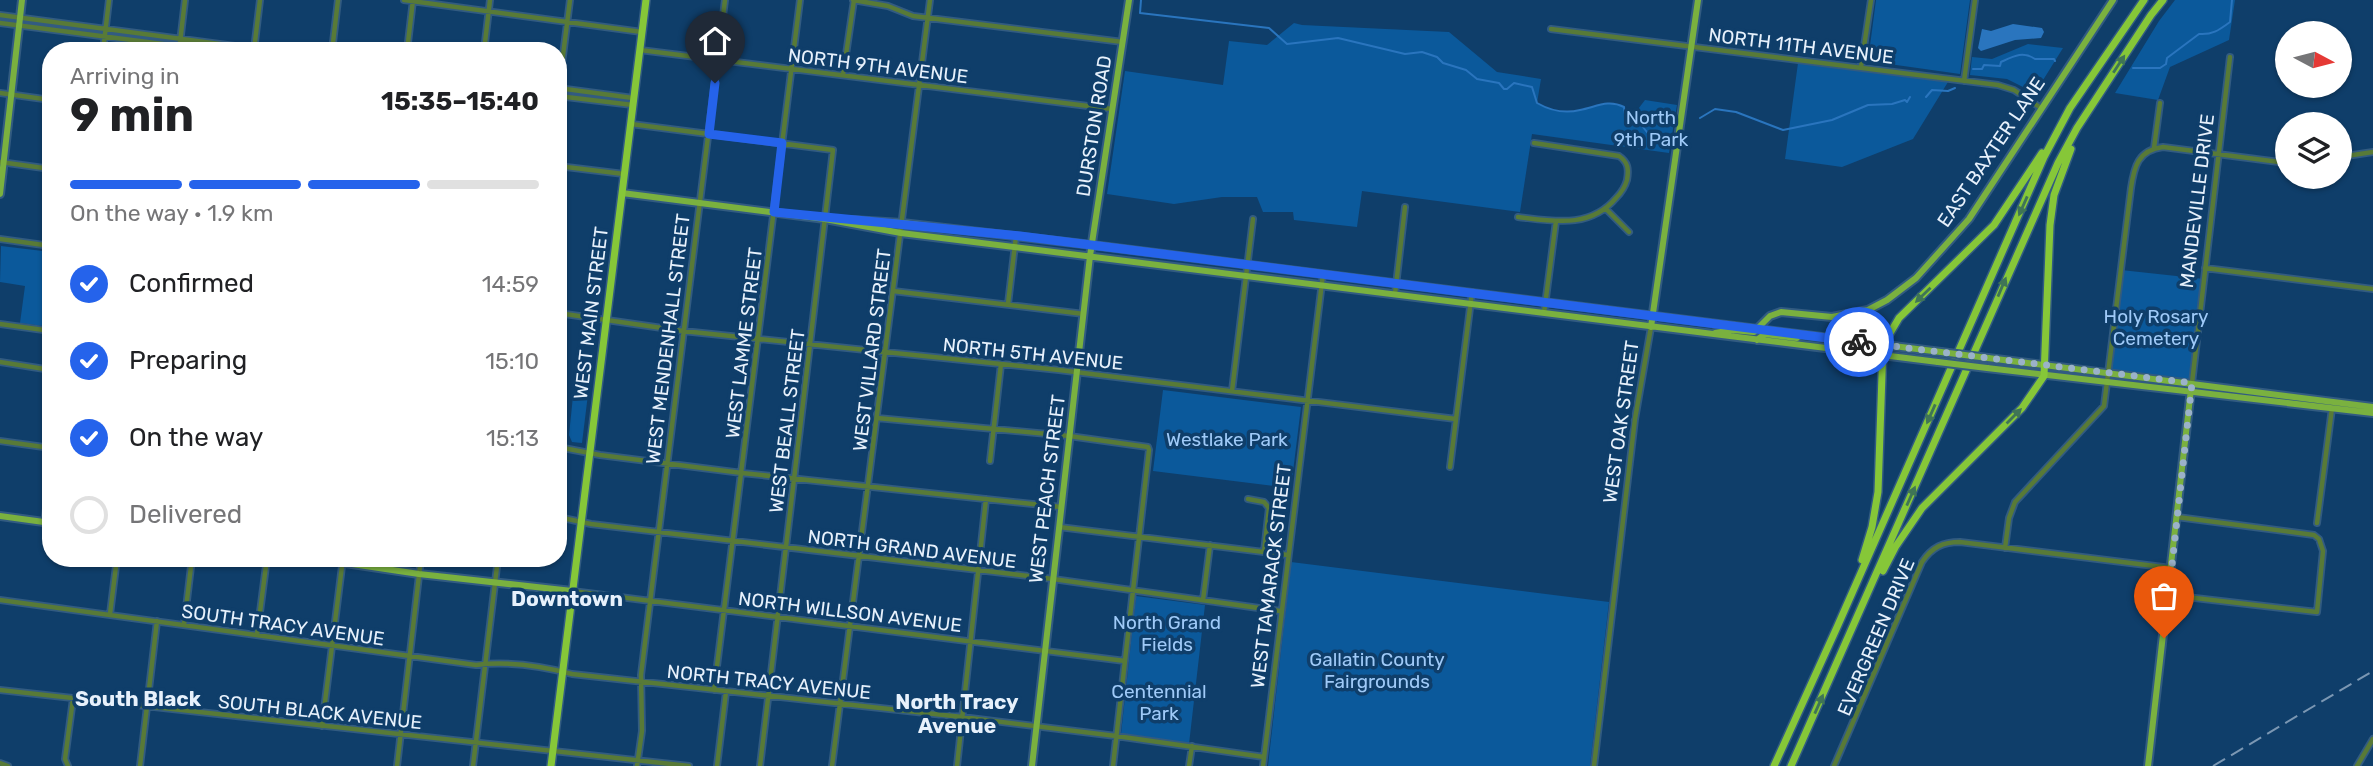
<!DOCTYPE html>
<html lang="en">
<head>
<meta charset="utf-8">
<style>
  :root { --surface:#fff; --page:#f2f2f2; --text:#202124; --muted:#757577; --line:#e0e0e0; --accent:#2563eb }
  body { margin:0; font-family:Rubik,sans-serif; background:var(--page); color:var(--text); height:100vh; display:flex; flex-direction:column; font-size:26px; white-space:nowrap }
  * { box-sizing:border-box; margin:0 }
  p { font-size:23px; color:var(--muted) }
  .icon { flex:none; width:38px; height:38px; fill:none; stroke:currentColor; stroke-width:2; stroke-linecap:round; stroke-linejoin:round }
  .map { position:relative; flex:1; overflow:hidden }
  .details { position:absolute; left:42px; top:42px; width:525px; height:525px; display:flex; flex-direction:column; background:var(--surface); border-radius:28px; box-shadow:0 2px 5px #0004 }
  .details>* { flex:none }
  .needle { width:46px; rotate:97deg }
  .tools { position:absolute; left:2275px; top:21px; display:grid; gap:14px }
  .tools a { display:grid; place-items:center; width:77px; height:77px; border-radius:50%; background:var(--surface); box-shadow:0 2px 5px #0004; font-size:35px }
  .pin { position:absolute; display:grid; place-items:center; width:60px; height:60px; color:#fff; margin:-72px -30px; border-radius:50% 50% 50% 0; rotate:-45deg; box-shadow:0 0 7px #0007 }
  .pin .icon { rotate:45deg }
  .courier { position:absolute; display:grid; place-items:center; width:70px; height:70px; margin:-35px; border:5px solid #2563eb; border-radius:50%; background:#fff; color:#222; box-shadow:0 2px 9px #0007 }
  .headline em { font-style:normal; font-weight:700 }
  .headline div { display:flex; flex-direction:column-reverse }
  .headline { display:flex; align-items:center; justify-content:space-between; height:119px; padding:0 28px }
  h1 { font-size:46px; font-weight:700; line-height:52px }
  .bar { display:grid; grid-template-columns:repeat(4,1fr); gap:10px 7px; align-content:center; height:84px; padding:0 28px }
  .bar i { height:9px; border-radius:5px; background:var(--line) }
  .bar .on { background:var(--accent) }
  .bar p { grid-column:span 4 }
  ol { padding:0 28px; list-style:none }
  li { display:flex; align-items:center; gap:21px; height:77px }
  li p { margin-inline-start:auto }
  li .icon { padding:7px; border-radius:50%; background:var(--accent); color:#fff; stroke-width:4 }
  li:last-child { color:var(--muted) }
  li i { width:38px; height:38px; border:4px solid var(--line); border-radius:50% }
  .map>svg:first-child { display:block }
  .green { fill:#0b599b }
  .water { fill:#2a75be }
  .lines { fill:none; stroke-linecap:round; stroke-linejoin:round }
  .stream { stroke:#2a75be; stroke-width:2 }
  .minor-casing { stroke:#325b81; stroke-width:8 }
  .major-casing { stroke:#325b81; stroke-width:10 }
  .highway-casing { stroke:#325b81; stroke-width:10 }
  .minor { stroke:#587a37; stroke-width:4.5 }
  .major { stroke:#7ab13f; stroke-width:6 }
  .highway { stroke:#86c738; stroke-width:7 }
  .rail { stroke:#7b97b3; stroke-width:2; stroke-dasharray:14 7; stroke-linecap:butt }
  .major-bridge-casing { stroke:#325b81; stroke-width:10; stroke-linecap:butt }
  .major-bridge { stroke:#7ab13f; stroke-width:6 }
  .oneway { fill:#3f7556 }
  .done { stroke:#9bb2c9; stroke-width:7; stroke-dasharray:0 12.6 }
  .route { stroke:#2563eb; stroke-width:9 }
  .labels { text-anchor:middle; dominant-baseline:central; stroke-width:7; stroke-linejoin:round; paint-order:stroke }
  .street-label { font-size:19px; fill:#e7f1fc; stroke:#0f3e6a }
  .park-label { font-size:19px; fill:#9fcaf8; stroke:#0f3e6a }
  .neighbourhood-label { font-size:21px; font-weight:bold; fill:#e7f1fc; stroke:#0f3e6a }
</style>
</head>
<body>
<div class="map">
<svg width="2373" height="766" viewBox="0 0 2373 766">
  <rect width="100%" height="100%" fill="#0f3e6a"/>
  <path class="green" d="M 1876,0 L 1970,0 L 1960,74 L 1868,61 Z
    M 2175,0 L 2235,0 L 2229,40 L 2170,67 L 2158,100 L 2115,93 L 2159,21 Z
    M 1294,23 L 1302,25 L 1449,32 L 1497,72 L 1541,79 L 1537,103 C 1551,111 1564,114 1580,110 C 1595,107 1608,99 1624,107 L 1625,114 L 1632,117 L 1645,100 L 1677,105 L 1669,153 L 1532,134 L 1520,212 L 1362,191 L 1357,227 L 1294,220 L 1293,212 L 1263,212 L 1257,197 L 1222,197 L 1174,204 L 1107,194 L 1125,71 L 1223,85 L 1229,41 L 1267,45 Z
    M 2028,44 L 2063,48 L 2035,93 L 2007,79 L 1970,75 L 1972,57 L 1992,59 Z
    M 1798,63 L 1948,82 L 1913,139 L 1842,167 L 1785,159 Z
    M 1,246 L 51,252 L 51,327 L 20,323 L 25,286 L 0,282 Z
    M 2121,270 L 2204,279 L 2192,383 L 2109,372 Z
    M 580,385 L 589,386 L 582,443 L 572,442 L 569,435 L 573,396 L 577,394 Z
    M 1163,390 L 1301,407 L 1291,488 L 1153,471 Z
    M 1291,562 L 1609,602 L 1590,766 L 1268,766 Z
    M 1136,596 L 1205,605 L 1189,744 L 1121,734 Z"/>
  <path class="water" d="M 2013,24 L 2042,28 L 2044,32 L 2041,38 L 2015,40 L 1981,51 L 1978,48 L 1982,29 L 1991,31 Z"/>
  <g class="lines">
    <path class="stream" d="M 1141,0 L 1140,13 L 1269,28 L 1287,44 L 1338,38 L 1405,54 L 1422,52 L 1437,57 L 1443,63 L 1466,70 L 1477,79 L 1499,83 L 1504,89 L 1507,89 L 1514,83 L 1532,87 L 1537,103 C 1551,111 1564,114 1580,110 C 1596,107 1608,99 1624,107 L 1625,114 L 1639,122 L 1650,136 L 1664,137
      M 2133,68 L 2160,68 L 2166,64 L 2167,58 L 2199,34 C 2213,35 2219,30 2230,22 L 2232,0
      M 1973,69 L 1982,69 L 1984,65 L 2000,66 L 2001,62 C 2014,56 2023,51 2035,59 L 2054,59 L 2055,61
      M 1926,97 L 1932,90 L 1948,91 L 1955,88
      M 1700,118 L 1715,109 L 1736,112 L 1783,130 L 1832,120 L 1868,105 L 1892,104 L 1905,100 L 1907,102 L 1910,97"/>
    <defs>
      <path id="minor" d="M 404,0 L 642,32
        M 853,0 L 888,6 L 913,16 L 1123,42
        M 0,15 L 273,51
        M 0,23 L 217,51
        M 1551,29 L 1998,85 L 2014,90 L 2041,108
        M 254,50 L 260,0
        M 640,50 L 1112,109
        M 103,51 L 109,0
        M 179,51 L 185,0
        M 332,51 L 338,0
        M 407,51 L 413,0
        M 484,51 L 490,0
        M 1861,67 L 1871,0
        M 843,75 L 854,0
        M 1964,81 L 1975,0
        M 558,88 L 633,98
        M 0,93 L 51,100
        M 558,95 L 570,0
        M 558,96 L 633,105
        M 631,124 L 833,150 L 760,766
        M 2154,148 L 2160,103
        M 2340,157 L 2373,152
        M 0,162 L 51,169
        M 558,166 L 624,174
        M 1606,209 L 1629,232
        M 1518,217 C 1553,221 1590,229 1616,198 C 1621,193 1625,187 1627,180 C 1629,169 1628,162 1619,156 L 1534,143
        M 0,239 L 51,246
        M 2205,268 L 2373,289
        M 893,291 L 1084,314
        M 1395,294 L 1405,207
        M 1008,304 L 1016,236
        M 558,313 L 683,331 L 1059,370 L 1456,419
        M 1544,313 L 1556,221
        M 0,324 L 51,331
        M 0,362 L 51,370
        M 2192,383 L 2230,57
        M 1232,391 L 1253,219
        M 877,418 L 1069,436 L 1148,447 L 1149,450 L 1113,766
        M 0,441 L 51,448
        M 558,447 L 600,455 L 742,473 L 1061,507
        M 990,461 L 1001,364
        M 1450,467 L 1472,292
        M 1248,499 L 1264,502 L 1269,508 L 1264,552
        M 558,517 L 591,524 L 1053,579 L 1280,611
        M 44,523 L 51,472
        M 2317,523 L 2332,408
        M 1059,527 L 1288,555
        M 2005,548 L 2009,518 L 2015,502 L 2104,406 L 2131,188 C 2134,167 2138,150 2163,147 L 2287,163
        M 572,591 L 1125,661
        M 2169,595 L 2317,612 L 2323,551 L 2319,539 L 2314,535 L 2177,517
        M 0,600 L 476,665 C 507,661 541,666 572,674 L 962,717 L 1116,736 L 1264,757
        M 1203,600 L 1210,545
        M 110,614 L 117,558
        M 184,625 L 192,558
        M 257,635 L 267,558
        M 0,690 L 689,766
        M 714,690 L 800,0
        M 322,726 L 343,558
        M 0,763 L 8,766
        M 68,766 L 65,759 L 73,699
        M 140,766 L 157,621
        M 397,766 L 421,558
        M 473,766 L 498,558
        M 637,766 L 642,731 L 641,675 L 725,0
        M 717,766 L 726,692
        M 832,766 L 930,0
        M 957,766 L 986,499
        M 1189,766 L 1192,746
        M 1263,766 L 1323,274
        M 1594,766 L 1635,419 L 1651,327
        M 1834,766 L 1922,562 C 1932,547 1943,542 1960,542 L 2171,568
        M 2357,766 L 2373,739"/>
      <path id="major" d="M 622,193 L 825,219 L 901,233 L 1938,362
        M 0,194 L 22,0
        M 852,220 L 902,223 L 1092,245 L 1941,352
        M 1651,327 L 1698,0
        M 1715,333 L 1733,330 L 1754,332 L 1770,316 L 1781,312 L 1832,317 L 1868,310 L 1887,300 L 1916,278 L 1969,219 L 2113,0
        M 1757,340 L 1765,334 L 1797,338
        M 1988,358 L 2373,407
        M 1987,368 L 2373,413
        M 0,516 L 51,523
        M 312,558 L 419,574 L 572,591
        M 1032,766 L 1090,256 L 1129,0
        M 2148,766 L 2191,389"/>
      <path id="highway" d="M 1862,560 L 1872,527 L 1878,492 L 1883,345 L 1899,318 L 1994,225 L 2042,153
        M 1883,571 L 1896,546 L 1922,508 L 2022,408 L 2044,376 L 2050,225 L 2054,195 L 2071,149
        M 551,766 L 646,0
        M 1774,766 L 1838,625 L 2044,157 L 2070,108 L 2144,0
        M 1791,766 L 2058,163 L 2077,128 L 2151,15 L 2163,0"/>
    </defs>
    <use href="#minor" class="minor-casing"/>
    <use href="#major" class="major-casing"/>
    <use href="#highway" class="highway-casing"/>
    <use href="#minor" class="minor"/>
    <use href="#major" class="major"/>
    <use href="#highway" class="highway"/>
    <path class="rail" d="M 2213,766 L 2373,671"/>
    <defs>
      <path id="major-bridge" d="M 1941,352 L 1988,358
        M 1938,362 L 1987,368"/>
    </defs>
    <use href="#major-bridge" class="major-bridge-casing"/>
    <use href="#major-bridge" class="major-bridge"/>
  </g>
  <defs><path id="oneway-solid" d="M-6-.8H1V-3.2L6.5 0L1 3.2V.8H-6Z" transform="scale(1.75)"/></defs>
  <g class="oneway">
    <use href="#oneway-solid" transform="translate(2119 64) rotate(-57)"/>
    <use href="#oneway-solid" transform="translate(2023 206) rotate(114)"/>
    <use href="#oneway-solid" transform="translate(2002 287) rotate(-67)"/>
    <use href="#oneway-solid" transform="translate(1923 295) rotate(136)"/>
    <use href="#oneway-solid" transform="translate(1931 414) rotate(114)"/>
    <use href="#oneway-solid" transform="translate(2014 416) rotate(-45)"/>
    <use href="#oneway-solid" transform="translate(1911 496) rotate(-66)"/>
    <use href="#oneway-solid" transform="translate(1819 704) rotate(-66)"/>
  </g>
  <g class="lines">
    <path class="done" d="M 1859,342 L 2192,383 L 2164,638"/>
    <path class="route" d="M 715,83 L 709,134 L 782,143 L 774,212 L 1020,236 L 1859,342"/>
  </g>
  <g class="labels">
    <g class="street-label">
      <text transform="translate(1801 46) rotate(7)">NORTH 11TH AVENUE</text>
      <text transform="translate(878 66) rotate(7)">NORTH 9TH AVENUE</text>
      <text transform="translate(1094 126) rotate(-81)">DURSTON ROAD</text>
      <text transform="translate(1991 152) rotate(-56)">EAST BAXTER LANE</text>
      <text transform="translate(2197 201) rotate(-83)">MANDEVILLE DRIVE</text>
      <text transform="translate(591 313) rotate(-83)">WEST MAIN STREET</text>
      <text transform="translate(668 339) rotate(-83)">WEST MENDENHALL STREET</text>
      <text transform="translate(744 343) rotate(-83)">WEST LAMME STREET</text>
      <text transform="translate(872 350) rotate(-83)">WEST VILLARD STREET</text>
      <text transform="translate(1033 354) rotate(6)">NORTH 5TH AVENUE</text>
      <text transform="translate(787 421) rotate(-83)">WEST BEALL STREET</text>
      <text transform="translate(1621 422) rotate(-82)">WEST OAK STREET</text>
      <text transform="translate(1047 489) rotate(-83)">WEST PEACH STREET</text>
      <text transform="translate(912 549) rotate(7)">NORTH GRAND AVENUE</text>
      <text transform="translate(1271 576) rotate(-83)">WEST TAMARACK STREET</text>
      <text transform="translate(850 612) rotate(7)">NORTH WILLSON AVENUE</text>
      <text transform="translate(283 625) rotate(8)">SOUTH TRACY AVENUE</text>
      <text transform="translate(1876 637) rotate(-67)">EVERGREEN DRIVE</text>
      <text transform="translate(769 682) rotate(6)">NORTH TRACY AVENUE</text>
      <text transform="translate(320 712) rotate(6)">SOUTH BLACK AVENUE</text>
    </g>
    <g class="park-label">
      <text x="1651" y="117">North<tspan x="1651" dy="22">9th Park</tspan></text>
      <text x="2156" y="316">Holy Rosary<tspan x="2156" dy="22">Cemetery</tspan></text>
      <text x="1227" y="439">Westlake Park</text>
      <text x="1167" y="622">North Grand<tspan x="1167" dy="22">Fields</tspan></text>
      <text x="1377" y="659">Gallatin County<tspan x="1377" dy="22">Fairgrounds</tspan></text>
      <text x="1159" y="691">Centennial<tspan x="1159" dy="22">Park</tspan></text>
    </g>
    <g class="neighbourhood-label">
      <text x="567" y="598">Downtown</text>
      <text x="138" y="698">South Black</text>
      <text x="957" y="701">North Tracy<tspan x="957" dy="24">Avenue</tspan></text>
    </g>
  </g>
</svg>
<div class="tools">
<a><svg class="needle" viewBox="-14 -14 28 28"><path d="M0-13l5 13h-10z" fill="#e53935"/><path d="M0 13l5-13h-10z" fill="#757577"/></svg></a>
<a><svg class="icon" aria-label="layers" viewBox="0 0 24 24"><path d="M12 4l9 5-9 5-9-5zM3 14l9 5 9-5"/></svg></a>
</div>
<div class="pin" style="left:2164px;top:638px;background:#ea580c"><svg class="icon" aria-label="bag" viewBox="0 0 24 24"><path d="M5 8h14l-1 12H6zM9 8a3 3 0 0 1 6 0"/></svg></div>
<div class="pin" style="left:715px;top:83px;background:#1f2937"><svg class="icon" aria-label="home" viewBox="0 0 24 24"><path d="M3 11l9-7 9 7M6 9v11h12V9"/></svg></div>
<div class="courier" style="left:1859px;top:342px"><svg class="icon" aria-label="bike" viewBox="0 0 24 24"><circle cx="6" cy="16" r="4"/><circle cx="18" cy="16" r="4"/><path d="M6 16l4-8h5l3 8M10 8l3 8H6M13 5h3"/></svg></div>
<section class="details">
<div class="headline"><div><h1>9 min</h1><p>Arriving in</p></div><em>15:35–15:40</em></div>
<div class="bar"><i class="on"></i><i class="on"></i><i class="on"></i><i></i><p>On the way · 1.9 km</p></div>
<ol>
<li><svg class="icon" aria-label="check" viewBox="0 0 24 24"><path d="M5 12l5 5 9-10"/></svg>Confirmed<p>14:59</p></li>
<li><svg class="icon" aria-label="check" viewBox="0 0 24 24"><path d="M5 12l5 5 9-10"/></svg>Preparing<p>15:10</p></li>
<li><svg class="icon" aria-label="check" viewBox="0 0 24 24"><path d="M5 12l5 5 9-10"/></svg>On the way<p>15:13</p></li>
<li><i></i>Delivered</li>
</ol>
</section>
</div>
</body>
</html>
